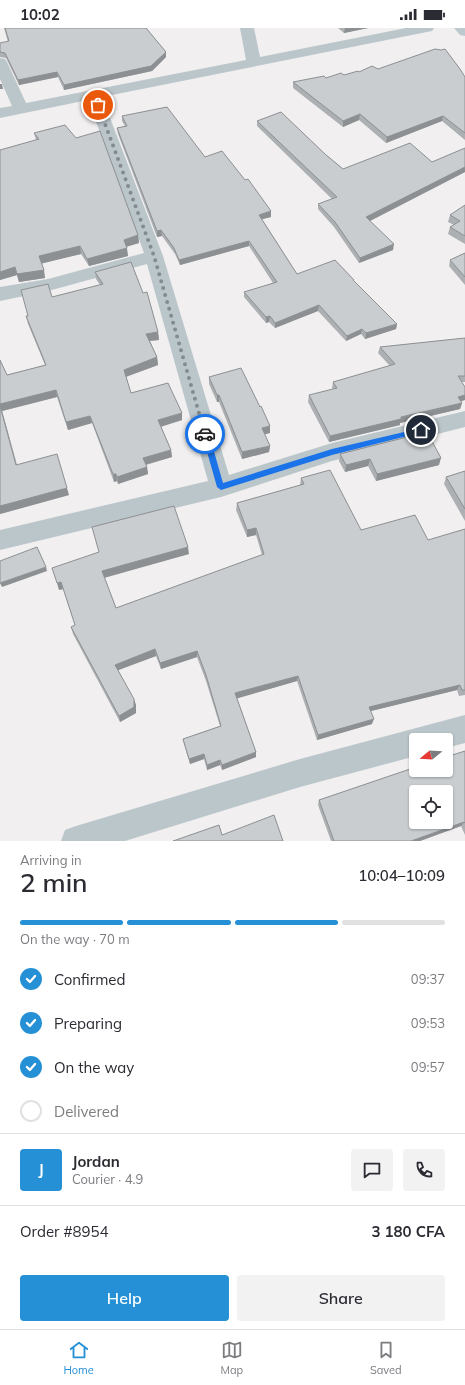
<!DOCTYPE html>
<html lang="en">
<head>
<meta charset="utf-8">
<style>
  :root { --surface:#fff; --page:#f2f2f3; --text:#2b2b33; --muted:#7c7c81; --line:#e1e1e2; --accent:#2590d5 }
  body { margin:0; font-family:Mulish,sans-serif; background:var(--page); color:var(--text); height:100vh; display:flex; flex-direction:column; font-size:15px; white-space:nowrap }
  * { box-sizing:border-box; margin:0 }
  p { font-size:13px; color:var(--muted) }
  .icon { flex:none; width:22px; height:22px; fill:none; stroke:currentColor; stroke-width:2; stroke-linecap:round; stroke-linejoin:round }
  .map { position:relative; height:813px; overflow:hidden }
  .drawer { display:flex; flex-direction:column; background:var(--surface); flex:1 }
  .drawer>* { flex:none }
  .needle { width:26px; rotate:252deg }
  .tools { position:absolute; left:409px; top:705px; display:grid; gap:8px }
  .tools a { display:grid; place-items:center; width:44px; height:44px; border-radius:4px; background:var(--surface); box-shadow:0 1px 3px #0004; font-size:20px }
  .pin { position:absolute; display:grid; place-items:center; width:34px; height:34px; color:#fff; margin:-17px; border:2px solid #fff; border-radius:50%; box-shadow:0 1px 4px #0007 }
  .courier { position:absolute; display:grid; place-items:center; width:40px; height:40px; margin:-20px; border:3px solid #1a73e8; border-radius:50%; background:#fff; color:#222; box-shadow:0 1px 5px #0007 }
  .summary em { font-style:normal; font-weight:600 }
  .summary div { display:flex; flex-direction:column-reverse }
  .summary { display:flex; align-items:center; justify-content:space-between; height:68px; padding:0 20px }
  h1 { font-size:26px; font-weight:600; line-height:30px }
  .bar { display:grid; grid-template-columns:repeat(4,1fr); gap:6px 4px; align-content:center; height:48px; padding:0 20px }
  .bar i { height:5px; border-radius:3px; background:var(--line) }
  .bar .on { background:var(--accent) }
  .bar p { grid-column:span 4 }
  .line { display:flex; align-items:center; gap:10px; padding:0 20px; border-top:1px solid var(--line) }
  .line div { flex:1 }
  .round { display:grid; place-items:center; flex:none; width:42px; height:42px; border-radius:4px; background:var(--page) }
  ol { padding:0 20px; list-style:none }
  li { display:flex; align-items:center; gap:12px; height:44px }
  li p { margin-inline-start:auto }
  li .icon { padding:4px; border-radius:50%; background:var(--accent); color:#fff; stroke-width:4 }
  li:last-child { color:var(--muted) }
  li i { width:22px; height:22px; border:2px solid var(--line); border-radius:50% }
  .primary-button { display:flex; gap:8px; margin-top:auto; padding:8px 20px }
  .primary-button a { flex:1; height:46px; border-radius:4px; background:var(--accent); color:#fff; font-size:16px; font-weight:600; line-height:46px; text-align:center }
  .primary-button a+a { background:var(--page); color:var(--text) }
  .status { display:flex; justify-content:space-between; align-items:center; height:28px; padding:0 20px; background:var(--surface); direction:ltr }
  .status svg { height:11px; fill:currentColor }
  .menu { display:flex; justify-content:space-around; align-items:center; height:56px; border-top:1px solid var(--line); background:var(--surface); font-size:11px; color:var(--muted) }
  .menu a { display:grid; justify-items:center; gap:2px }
  .menu .on { color:var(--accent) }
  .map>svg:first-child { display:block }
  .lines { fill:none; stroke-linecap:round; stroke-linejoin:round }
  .street { fill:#bbc6cb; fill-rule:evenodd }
  .secondary { fill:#bcc9cf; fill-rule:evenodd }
  .wall { fill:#adb0b3 }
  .shaded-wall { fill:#8d9092 }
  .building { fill:#c9cdd0; stroke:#8d9092; fill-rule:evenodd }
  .route { fill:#1a73e8 }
  .done { stroke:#838b8f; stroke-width:4; stroke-dasharray:0 7.2 }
</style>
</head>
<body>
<div class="status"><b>10:02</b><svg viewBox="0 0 49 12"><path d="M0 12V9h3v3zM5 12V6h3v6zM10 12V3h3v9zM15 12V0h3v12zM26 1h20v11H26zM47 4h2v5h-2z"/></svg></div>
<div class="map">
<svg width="465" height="813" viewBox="0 0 465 813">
  <rect width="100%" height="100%" fill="#f1efef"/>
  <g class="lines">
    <path class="street" d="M 240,0 L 254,0 L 260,29 L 406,0 L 434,0 L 432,3 L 102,69 L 163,228 L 229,447 L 332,415 L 465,383 L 465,399 L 332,433 L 221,469 L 0,522 L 0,502 L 208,453 L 147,236 L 48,263 L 0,273 L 0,259 L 48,251 L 144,225 L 88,72 L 0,90 L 0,80 L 12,78 L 0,51 L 0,30 L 5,31 L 7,34 L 26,75 L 246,32 Z
      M 465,687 L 465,715 L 446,720 L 446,712 L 416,712 L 416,728 L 300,759 L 125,813 L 61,813 L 65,802 L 76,798 L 300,731 Z"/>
    <path class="secondary" d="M 454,0 L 465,0 L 465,8 L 460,7 Z"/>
  </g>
  <path class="wall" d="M 4,0 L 146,0 L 166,24 L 166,29 L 152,43 L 64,62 L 58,49 L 19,57 L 6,30 L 0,29 L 0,15 L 8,14 Z
    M 338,0 L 368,0 L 344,5 Z
    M 378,41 L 465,49 L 465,112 L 442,93 L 386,115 L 359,92 L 343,99 L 293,60 L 293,54 L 326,50 L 344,47 L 359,44 Z
    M 122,88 L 205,129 L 271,189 L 262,191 L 297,246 L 354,252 L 354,253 L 397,296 L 396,301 L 365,311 L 361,306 L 346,313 L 318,283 L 275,300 L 269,294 L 266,295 L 244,269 L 244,264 L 273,255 L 249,218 L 180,237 L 175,226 L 162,208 L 157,209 L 118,106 L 117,100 L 125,98 L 122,93 Z
    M 257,93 L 325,126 L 343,141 L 432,134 L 465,120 L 465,144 L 370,193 L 393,222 L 359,235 L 334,199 L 318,181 L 318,176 L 332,171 L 257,98 Z
    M 34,105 L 138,207 L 139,215 L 126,219 L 128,228 L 89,238 L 81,226 L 41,235 L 45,250 L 19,254 L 17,247 L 0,252 L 0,122 L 36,112 Z
    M 465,177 L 465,216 L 448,206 L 450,199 L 454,197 L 448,194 L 450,187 Z
    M 465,225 L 465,257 L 449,238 L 450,232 Z
    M 95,244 L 143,265 L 158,304 L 159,312 L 150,313 L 157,329 L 158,337 L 126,349 L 131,365 L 182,392 L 161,399 L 171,422 L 172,429 L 146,437 L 147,439 L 148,446 L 118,456 L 117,453 L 114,454 L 92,395 L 68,402 L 57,369 L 2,383 L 17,437 L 69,467 L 0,486 L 0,332 L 7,347 L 45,337 L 28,296 L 26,288 L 28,288 L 52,269 L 100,257 L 96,251 Z
    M 465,310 L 465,354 L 462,354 L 461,374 L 462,375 L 460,381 L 400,395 L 400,397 L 329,414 L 308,374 L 309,367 L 333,361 L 332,360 L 333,354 L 390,338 L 378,325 L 380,319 Z
    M 209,349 L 260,379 L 270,398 L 270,405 L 264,406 L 270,418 L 269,424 L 242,431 L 219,374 L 217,374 L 209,356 Z
    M 340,426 L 439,437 L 376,453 L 368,438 L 345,444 L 339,433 Z
    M 465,443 L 465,493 L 444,456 L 446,449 Z
    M 301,450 L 361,502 L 428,512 L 465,501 L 465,667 L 459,668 L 457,662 L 371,683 L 372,696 L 317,712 L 297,653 L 237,670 L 256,724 L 256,729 L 222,742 L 220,737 L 207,742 L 204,731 L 190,736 L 184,716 L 183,711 L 220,698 L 206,653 L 197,629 L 161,641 L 156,628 L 118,642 L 136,677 L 136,685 L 120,694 L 73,606 L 71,599 L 75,597 L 63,561 L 59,562 L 99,524 L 189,526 L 104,549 L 116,580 L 262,527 L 256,507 L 247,509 L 236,482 L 237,475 L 300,457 Z
    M 465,723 L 465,807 L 461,798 L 420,813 L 331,813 L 318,777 L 319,772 Z"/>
  <path class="shaded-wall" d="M 345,0 L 368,0 L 344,5 Z
    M 166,24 L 166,29 L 152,43 L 64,62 L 64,57 Z
    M 57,44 L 58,49 L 19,57 L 18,52 Z
    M 0,56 L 2,56 L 3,61 L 0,61 Z
    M 360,86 L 359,92 L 343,99 L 343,93 Z
    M 443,88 L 442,93 L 386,115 L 387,109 Z
    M 465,139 L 465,144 L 366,195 L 366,189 Z
    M 271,183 L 271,189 L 259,192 L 259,187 Z
    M 161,202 L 162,208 L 157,209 L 157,203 Z
    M 138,207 L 139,215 L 125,219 L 124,212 Z
    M 249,213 L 249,218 L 180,237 L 179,232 Z
    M 394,216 L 393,222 L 359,235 L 360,230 Z
    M 80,218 L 81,226 L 40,236 L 39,228 Z
    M 127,220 L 128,228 L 89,238 L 87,231 Z
    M 15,239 L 44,242 L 45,250 L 19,254 L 17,247 L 0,252 L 0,244 Z
    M 319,277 L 318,283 L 275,300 L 275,295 Z
    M 270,288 L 269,294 L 266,295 L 266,289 Z
    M 397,296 L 396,301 L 365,311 L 366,305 Z
    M 362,301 L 361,306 L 346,313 L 347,308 Z
    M 158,304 L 159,312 L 147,313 L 146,306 Z
    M 157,329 L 158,337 L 125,349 L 124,342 Z
    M 56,362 L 57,369 L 2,383 L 19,444 L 0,378 L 0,376 Z
    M 217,367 L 219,367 L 219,374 L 217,374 Z
    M 465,367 L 465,372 L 456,375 L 458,369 Z
    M 462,375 L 460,381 L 400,395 L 400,397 L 329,414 L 330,408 L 401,389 Z
    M 182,385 L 182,392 L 159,399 L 158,392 Z
    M 90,388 L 92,395 L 68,402 L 66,394 Z
    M 270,398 L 270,405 L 262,407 L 262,400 Z
    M 270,418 L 269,424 L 242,431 L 242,424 Z
    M 171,422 L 172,429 L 144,437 L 143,430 Z
    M 441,430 L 439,437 L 376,453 L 377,446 Z
    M 370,431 L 368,438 L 345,444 L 346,437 Z
    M 147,439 L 148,446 L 118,456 L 117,449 Z
    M 113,446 L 116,446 L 117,453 L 114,454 Z
    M 67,460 L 69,467 L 0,486 L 0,478 Z
    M 256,500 L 256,507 L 247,509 L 247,502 Z
    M 188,519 L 189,526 L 104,550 L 102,543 Z
    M 46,539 L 47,543 L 2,559 L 0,555 Z
    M 61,554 L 63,561 L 59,562 L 57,555 Z
    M 155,621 L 156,628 L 116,643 L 115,637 Z
    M 197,623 L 197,629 L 161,641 L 160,635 Z
    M 298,648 L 297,653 L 235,671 L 235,665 Z
    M 460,657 L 457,662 L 367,684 L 369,679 Z
    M 134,671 L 136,677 L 136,685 L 120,694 L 119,688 Z
    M 374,691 L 372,696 L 317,712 L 318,707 Z
    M 256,724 L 256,729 L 222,742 L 222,737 Z
    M 204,726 L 204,731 L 190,736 L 189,731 Z
    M 220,732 L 220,737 L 207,742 L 207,737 Z
    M 464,794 L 461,798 L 420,813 L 411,813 Z"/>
  <path class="building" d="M 5,0 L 146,0 L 166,24 L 151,38 L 64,57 L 57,44 L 18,52 L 5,25 L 0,24 L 0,15 L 9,13 Z
    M 435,21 L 441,22 L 445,21 L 460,41 L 465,49 L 465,105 L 443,88 L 387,109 L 360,86 L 343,93 L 293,54 L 324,48 L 326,50 L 341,45 L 344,47 L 358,43 L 359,44 L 372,38 L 378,41 Z
    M 167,79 L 205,129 L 222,123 L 245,152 L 248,151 L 271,183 L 259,187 L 297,246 L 335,232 L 354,252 L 353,252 L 397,296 L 366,305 L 362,301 L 347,308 L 319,277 L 275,295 L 270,288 L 266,289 L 244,264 L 277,254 L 249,213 L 179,232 L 174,220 L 161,202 L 157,203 L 117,100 L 127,98 L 122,88 Z
    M 281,84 L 325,126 L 343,141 L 410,115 L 432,134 L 465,120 L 465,139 L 366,189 L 394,216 L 360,230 L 335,194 L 318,176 L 337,169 L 257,93 Z
    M 65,97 L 76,110 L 100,103 L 138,207 L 124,212 L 127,220 L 87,231 L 80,218 L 39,228 L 44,242 L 17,246 L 15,239 L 0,244 L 0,122 L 39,111 L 34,105 Z
    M 465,177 L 465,208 L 450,199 L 460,193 L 450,187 Z
    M 465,225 L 465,249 L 450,232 Z
    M 131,234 L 143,265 L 147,264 L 158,304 L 146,306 L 157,329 L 124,342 L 131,365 L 168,355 L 182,385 L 158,392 L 171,422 L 143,430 L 147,439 L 117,449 L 116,446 L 113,446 L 90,388 L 66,394 L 56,362 L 0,376 L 0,332 L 7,347 L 46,337 L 26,288 L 28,288 L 21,262 L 48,256 L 52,269 L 103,256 L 95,244 Z
    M 465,310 L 465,348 L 458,348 L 465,359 L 465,367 L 458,369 L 462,375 L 401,389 L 401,391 L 330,408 L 309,367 L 337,360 L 333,354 L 395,336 L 380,319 Z
    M 241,340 L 260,379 L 261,378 L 270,398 L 262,400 L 270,418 L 242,424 L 219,367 L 217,367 L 209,349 Z
    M 0,378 L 16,437 L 57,426 L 67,460 L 0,478 Z
    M 427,404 L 441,430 L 377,446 L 370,431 L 346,437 L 340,426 Z
    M 330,442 L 361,502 L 415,487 L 428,512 L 465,501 L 465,662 L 462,662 L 460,657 L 369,679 L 374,691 L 318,707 L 298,648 L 235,665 L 256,724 L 222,737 L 220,732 L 207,737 L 204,726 L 189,731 L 183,711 L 221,698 L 206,647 L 197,623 L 160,635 L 155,621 L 115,637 L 134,671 L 134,679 L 119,688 L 71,599 L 75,597 L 61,554 L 57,555 L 52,540 L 99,524 L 92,499 L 174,478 L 188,519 L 102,543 L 116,580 L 264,526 L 256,500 L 247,502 L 237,475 L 304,456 L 301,450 Z
    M 465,443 L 465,481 L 446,449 Z
    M 37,519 L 46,539 L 0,555 L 0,533 Z
    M 465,723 L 465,795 L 464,794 L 411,813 L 334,813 L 319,772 L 416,739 L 416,742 L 446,742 L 446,729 ZM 416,764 L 446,764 L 446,794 L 416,794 Z
    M 274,787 L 283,813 L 173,813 L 219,797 L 222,807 Z"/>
  <path class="route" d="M 421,400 L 424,402 L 423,404 L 332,427 L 221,462 L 217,459 L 202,406 L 205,404 L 209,406 L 223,455 L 332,421 Z"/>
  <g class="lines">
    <path class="done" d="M 98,77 L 154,228 L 205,406"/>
  </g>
</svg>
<div class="tools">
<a><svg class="needle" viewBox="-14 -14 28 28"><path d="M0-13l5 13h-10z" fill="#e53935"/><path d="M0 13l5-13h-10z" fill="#7c7c81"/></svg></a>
<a><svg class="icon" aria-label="locate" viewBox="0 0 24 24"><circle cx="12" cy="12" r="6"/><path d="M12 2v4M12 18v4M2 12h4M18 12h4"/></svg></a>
</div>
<div class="pin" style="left:98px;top:77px;background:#ea580c"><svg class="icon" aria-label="bag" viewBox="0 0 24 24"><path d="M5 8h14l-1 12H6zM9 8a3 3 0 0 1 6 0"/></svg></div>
<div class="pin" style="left:421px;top:402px;background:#1f2937"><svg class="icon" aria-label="home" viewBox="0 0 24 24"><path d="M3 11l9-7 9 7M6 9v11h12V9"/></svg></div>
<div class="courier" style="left:205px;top:406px"><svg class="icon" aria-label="car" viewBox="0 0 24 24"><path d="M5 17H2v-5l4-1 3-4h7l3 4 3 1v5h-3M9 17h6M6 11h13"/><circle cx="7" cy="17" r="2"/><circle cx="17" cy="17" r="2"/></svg></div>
</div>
<section class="drawer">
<div class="summary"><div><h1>2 min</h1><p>Arriving in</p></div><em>10:04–10:09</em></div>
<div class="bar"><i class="on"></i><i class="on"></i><i class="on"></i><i></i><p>On the way · 70 m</p></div>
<ol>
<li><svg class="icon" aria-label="check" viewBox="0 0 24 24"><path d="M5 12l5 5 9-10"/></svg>Confirmed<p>09:37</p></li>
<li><svg class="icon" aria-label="check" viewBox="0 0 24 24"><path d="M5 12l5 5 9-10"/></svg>Preparing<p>09:53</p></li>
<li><svg class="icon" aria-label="check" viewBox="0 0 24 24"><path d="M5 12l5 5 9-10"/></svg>On the way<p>09:57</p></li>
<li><i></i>Delivered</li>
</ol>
<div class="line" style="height:72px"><b class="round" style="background:var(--accent);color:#fff">J</b><div><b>Jordan</b><p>Courier · 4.9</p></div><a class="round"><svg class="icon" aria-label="chat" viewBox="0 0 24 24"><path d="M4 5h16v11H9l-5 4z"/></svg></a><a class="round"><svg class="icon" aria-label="phone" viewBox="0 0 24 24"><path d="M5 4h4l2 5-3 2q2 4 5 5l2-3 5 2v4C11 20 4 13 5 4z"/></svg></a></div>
<div class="line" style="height:52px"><div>Order #8954</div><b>3 180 CFA</b></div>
<div class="primary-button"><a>Help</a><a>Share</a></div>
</section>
<nav class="menu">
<a class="on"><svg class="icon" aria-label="home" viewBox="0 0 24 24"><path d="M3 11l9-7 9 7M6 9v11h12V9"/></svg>Home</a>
<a><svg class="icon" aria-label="map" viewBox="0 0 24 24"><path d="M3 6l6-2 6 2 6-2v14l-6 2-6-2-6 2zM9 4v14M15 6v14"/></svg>Map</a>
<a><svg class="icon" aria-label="saved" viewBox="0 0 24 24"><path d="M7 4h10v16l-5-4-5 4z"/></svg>Saved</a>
</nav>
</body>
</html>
